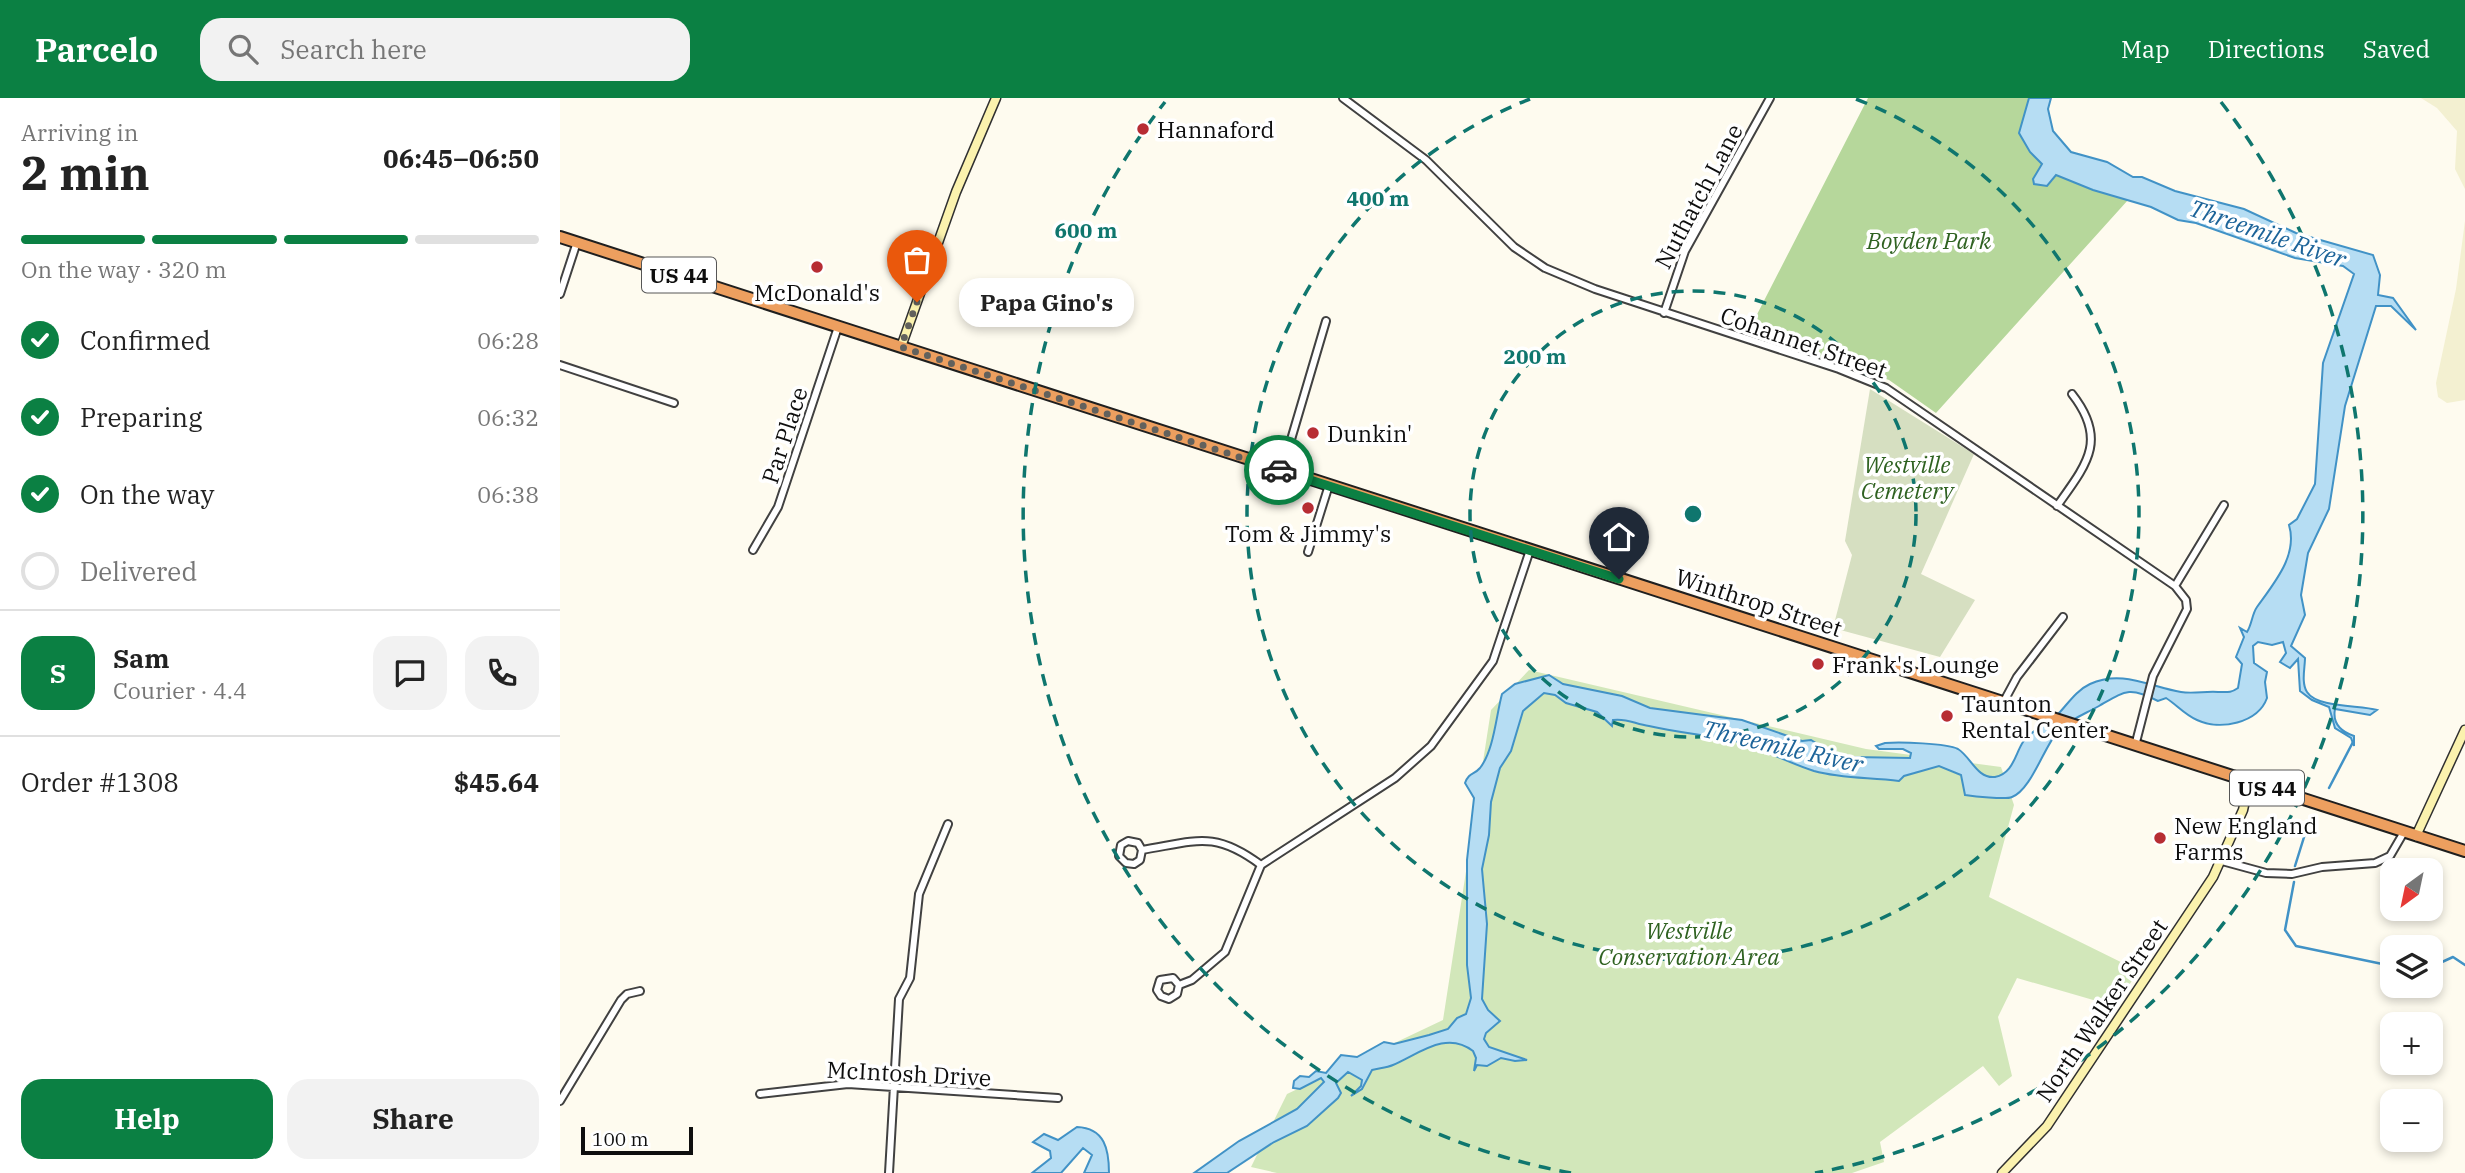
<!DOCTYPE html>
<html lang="en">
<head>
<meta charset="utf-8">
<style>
  :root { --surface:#fff; --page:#f2f2f2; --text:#222; --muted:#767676; --line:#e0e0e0; --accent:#0b8043 }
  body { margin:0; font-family:"IBM Plex Serif",serif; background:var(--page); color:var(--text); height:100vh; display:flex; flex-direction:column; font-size:26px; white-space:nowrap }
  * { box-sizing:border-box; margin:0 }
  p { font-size:23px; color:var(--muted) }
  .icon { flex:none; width:38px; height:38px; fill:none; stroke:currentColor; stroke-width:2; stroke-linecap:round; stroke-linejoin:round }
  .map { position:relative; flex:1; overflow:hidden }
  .side { display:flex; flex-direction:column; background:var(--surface); width:560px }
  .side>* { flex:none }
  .needle { width:46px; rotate:213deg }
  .controls { position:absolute; left:1820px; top:760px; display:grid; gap:14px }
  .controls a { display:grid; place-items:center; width:63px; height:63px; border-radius:14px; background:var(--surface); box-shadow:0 4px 10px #0003; font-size:35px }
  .scale { position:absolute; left:21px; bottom:18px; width:112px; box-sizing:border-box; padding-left:7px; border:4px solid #0e0e0e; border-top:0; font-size:19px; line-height:24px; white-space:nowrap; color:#0e0e0e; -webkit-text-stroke:5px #fff; paint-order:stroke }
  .pin { position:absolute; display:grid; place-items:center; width:60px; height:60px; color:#fff; margin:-72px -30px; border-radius:50% 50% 50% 0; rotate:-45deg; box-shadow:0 0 7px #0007 }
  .pin .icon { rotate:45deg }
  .courier { position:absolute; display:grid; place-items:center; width:70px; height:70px; margin:-35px; border:5px solid #0b8043; border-radius:50%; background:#fff; color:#222; box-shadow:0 2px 9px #0007 }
  .bubble { position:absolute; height:49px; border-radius:21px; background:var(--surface); box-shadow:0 4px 10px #0003; font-size:23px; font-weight:800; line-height:49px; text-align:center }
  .headline em { font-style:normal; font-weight:800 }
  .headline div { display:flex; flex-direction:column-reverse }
  .headline { display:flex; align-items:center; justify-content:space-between; height:119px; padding:0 21px }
  h1 { font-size:46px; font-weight:800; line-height:52px }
  .bar { display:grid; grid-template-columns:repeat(4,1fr); gap:10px 7px; align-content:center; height:84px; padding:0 21px }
  .bar i { height:9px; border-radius:5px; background:var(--line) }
  .bar .current { background:var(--accent) }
  .bar p { grid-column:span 4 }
  .line { display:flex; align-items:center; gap:18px; padding:0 21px; border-top:2px solid var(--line) }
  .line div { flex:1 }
  .round { display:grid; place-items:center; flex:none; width:74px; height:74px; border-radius:21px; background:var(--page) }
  ol { padding:0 21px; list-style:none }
  li { display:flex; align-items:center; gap:21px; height:77px }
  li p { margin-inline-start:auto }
  li .icon { padding:7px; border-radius:50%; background:var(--accent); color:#fff; stroke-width:4 }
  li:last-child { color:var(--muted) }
  li i { width:38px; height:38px; border:4px solid var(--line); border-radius:50% }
  .primary-button { display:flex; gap:14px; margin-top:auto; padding:14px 21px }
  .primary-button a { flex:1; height:80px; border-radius:21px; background:var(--accent); color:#fff; font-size:28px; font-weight:800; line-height:80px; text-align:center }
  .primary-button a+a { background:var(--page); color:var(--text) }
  header { display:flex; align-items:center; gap:42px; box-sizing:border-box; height:98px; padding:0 35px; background:var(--accent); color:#fff }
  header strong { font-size:33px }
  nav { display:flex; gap:38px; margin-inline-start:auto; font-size:24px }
  .search { width:490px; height:63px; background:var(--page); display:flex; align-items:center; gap:18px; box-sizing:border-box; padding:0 24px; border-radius:21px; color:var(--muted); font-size:26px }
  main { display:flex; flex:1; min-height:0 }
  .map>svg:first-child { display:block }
  .farmland { fill:#f3f0d1 }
  .green { fill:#d2e7ba }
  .forest { fill:#b6d79b }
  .cemetery { fill:#d6dfc1 }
  .water { fill:#b6ddf3; stroke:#4192c6; stroke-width:2 }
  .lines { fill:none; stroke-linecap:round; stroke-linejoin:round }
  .stream { stroke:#4192c6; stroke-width:2.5 }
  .street-casing { stroke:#414141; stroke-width:10 }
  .secondary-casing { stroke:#303030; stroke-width:11 }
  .highway-casing { stroke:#1f1f1f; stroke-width:14 }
  .street { stroke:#fff; stroke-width:6 }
  .secondary { stroke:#fbf2ae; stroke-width:8 }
  .highway { stroke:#ed9f5f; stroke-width:10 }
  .done { stroke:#62615d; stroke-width:7; stroke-dasharray:0 12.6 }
  .route { stroke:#0b8043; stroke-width:9 }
  .ring { fill:none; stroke:#0f766e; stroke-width:3.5; stroke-dasharray:12 9 }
  .poi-dot { fill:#b72d34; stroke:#fff; stroke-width:2.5 }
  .labels { text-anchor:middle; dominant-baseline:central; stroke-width:7; stroke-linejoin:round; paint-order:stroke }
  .shield { fill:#fff; stroke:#565656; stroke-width:2 }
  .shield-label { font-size:21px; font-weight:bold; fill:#0e0e0e }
  .poi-label { font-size:23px; fill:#0e0e0e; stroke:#fff; text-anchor:start }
  .street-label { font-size:23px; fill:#0e0e0e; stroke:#fff }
  .park-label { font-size:23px; font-style:italic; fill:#2f6221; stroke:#fff }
  .water-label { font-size:24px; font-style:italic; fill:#1d6499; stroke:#fff }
  .centre { fill:#0f766e; stroke:#fff; stroke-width:3.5 }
  .ring-label { font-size:21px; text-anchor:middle; font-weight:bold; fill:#0f766e; stroke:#fff; stroke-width:7; stroke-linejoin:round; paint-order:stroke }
</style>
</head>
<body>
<header>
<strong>Parcelo</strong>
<div class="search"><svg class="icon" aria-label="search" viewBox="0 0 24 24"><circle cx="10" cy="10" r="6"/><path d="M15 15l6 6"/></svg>Search here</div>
<nav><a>Map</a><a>Directions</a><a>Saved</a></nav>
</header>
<main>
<section class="side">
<div class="headline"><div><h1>2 min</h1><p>Arriving in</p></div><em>06:45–06:50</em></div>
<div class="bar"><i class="current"></i><i class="current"></i><i class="current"></i><i></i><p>On the way · 320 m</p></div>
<ol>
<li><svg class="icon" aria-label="check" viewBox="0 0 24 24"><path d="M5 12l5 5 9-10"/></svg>Confirmed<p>06:28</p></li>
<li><svg class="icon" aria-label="check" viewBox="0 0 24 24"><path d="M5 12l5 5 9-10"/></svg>Preparing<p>06:32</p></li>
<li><svg class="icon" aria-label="check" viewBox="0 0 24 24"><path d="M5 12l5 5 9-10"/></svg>On the way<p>06:38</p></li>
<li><i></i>Delivered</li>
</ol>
<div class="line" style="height:126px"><b class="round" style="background:var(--accent);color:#fff">S</b><div><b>Sam</b><p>Courier · 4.4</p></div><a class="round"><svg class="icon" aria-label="chat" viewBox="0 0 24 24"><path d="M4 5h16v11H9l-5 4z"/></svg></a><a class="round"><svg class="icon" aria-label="phone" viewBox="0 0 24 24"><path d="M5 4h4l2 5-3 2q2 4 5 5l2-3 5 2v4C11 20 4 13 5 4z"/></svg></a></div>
<div class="line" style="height:91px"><div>Order #1308</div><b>$45.64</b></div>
<div class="primary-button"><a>Help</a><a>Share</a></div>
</section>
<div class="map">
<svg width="1905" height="1075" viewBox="0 0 1905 1075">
  <rect width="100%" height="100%" fill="#fefbef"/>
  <path class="farmland" d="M 1861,0 L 1905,0 L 1905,91 L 1895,71 L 1897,33 L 1877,10 Z
    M 1905,123 L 1905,302 L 1887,305 L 1878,299 L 1876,285 L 1896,191 Z"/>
  <path class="green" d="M 969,572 L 1306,651 L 1441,669 L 1454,707 L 1429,799 L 1579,873 L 1554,908 L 1457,880 L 1438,919 L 1452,978 L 1439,988 L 1423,968 L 1320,1044 L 1324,1064 L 1292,1075 L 717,1075 L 691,1069 L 727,996 L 883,922 L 931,612 Z"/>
  <path class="forest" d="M 1308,0 L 1469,0 C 1464,36 1453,37 1482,66 L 1473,81 L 1474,86 L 1492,83 L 1496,77 L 1568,102 L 1376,315 L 1329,282 L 1188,234 Z"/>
  <path class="cemetery" d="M 1310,291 L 1414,356 L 1361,476 L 1415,502 L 1380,559 L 1273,530 L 1292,457 L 1285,443 Z"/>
  <path class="water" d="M 1469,0 L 1491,0 L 1488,11 L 1493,33 L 1511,54 L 1547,64 L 1573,79 L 1582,79 L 1615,93 L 1684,111 L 1736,135 L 1813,157 L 1820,177 L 1818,197 L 1833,200 L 1856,232 L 1831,208 L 1816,208 L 1785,308 L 1769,411 L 1748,455 L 1741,497 L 1745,517 L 1731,548 L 1745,560 C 1745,569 1741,585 1747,594 C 1757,610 1800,607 1817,612 L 1810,617 L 1775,611 C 1772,627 1782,634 1794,638 L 1794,648 L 1791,640 L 1775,630 L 1769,609 L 1752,602 L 1740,593 L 1738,561 L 1730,570 L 1720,564 L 1726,555 L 1723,544 L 1712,547 L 1698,544 L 1693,548 L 1694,565 L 1707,574 L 1705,584 L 1707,600 C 1698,625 1660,633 1637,622 C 1625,617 1617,607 1606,600 L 1598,603 C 1569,588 1565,593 1539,608 C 1525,616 1510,621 1498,633 C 1484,649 1471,692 1452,699 C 1446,702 1412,698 1405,697 L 1401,677 L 1379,668 L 1344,678 L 1339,683 C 1310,679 1283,681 1254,673 C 1229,665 1205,652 1179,644 C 1149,637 1119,635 1089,628 C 1075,626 1067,620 1053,622 L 1052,628 L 1037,614 L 1006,605 L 995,597 L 984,595 L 963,613 L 951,653 L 940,670 L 931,704 L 929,737 L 922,771 L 927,826 L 922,901 L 928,912 L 940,923 L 926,935 L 924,941 L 929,949 L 967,962 L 955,963 L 941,960 L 927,968 L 917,967 L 914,973 L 916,960 L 913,953 C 886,932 859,956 833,967 C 826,970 819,970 812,972 L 802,991 L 791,998 L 801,988 L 802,982 L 788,974 L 776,985 L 781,995 L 778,1000 L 747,1028 L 714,1044 L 667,1075 L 634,1075 L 679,1043 L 737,1011 L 764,984 L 761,980 L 740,991 L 733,990 L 734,983 L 740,978 L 749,979 L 756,973 L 766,975 L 781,957 L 797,959 L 824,944 L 834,946 L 869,937 L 888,931 L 897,920 L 906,916 L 911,900 L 907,867 L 907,762 L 914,700 L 905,685 C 909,674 914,677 920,670 C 934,652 936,618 942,596 L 955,586 L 989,577 L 1003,586 L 1062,598 L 1090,610 L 1182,622 L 1242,643 L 1251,642 L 1269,653 L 1293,659 L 1350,660 L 1351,655 L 1343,651 L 1319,651 L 1316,648 L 1325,645 C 1340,644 1386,645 1398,651 C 1411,659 1417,681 1435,679 C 1453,676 1455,656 1463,644 C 1472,630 1489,627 1500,614 C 1509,604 1517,592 1530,586 C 1562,571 1590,589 1621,594 C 1633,596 1646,593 1658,594 C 1667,594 1671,595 1678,590 L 1682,566 L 1676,559 L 1684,539 L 1680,530 L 1687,534 C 1692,526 1692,516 1697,509 C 1715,484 1738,457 1729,427 L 1737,421 L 1755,386 L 1763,265 L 1794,176 L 1783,168 L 1735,160 L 1636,125 L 1618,122 L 1591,109 L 1533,92 L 1496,77 L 1487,88 L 1474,86 L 1473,81 L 1482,66 L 1470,54 L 1459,35 Z
    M 517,1029 C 545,1030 549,1052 549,1075 L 524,1075 L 532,1057 L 523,1050 L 501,1075 L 472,1075 L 491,1060 L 490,1053 L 473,1044 L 484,1036 L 498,1042 Z"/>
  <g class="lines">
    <path class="stream" d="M 1769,690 L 1793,644
      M 1735,768 L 1750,720
      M 1734,784 L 1725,832 L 1736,848 L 1832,868
      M 1871,869 L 1893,859 L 1905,867"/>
    <defs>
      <path id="street" d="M 783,0 L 866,62 L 954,149 L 985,170 L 1035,191 L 1279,271 L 1326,290 L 1615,488 L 1626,502 L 1627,511 L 1593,578 L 1575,648
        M 0,196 L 17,144
        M 1104,215 L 1125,153 L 1210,0
        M 0,267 L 114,305
        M 722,372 L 766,223
        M 1497,408 C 1527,366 1548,342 1512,296
        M 193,452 L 218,409 L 278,229
        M 748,454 L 769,387
        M 1615,488 L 1664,407
        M 1443,605 L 1457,579 L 1503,519
        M 582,752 L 578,745 L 568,743 L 561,747 L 559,758 L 566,765 L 574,766 L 580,762 L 582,752 C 637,743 654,732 701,767
        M 1662,763 L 1706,775 L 1732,776 L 1762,769 L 1815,765 L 1830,758 L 1844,734
        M 619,887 L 617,896 L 609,901 L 601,898 L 597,892 L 600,882 L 613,880 L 619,887 L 632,882 L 665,854 L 701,767 L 835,680 L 871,648 L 933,563 L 970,452
        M 200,996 L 288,986 L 498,1000
        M 0,1003 L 61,902 L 67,896 L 80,893
        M 329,1075 L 339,901 L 350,880 L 359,796 L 388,726"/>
      <path id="secondary" d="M 341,249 L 396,94 L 436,0
        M 1856,738 L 1905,632
        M 1442,1075 L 1487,1028 L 1653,779 L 1683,712 L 1689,685"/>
      <path id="highway" d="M 0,139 L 1905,753"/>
    </defs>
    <use href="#street" class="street-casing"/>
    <use href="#secondary" class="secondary-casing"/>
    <use href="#highway" class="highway-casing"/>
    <use href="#street" class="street"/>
    <use href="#secondary" class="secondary"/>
    <use href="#highway" class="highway"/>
  </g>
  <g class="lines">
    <path class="done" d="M 357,204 L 341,249 L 719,372"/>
    <path class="route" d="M 719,372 L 1059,481"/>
  </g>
  <g class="ring">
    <circle cx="1133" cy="416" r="223"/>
    <path d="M1296 1A446 446 0 1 1 970 1"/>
    <path d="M1011 1075A670 670 0 0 1 605 4M1661 4A670 670 0 0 1 1255 1075"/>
  </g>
  <g class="poi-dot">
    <circle cx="583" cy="31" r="7"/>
    <circle cx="257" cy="169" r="7"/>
    <circle cx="753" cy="335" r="7"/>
    <circle cx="748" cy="410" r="7"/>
    <circle cx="1258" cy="566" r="7"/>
    <circle cx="1387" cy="618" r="7"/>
    <circle cx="1600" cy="740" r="7"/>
  </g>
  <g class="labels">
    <g class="shield">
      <rect x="82" y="159.5" width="74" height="35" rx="5"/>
      <rect x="1670" y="672.5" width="74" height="35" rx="5"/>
    </g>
    <g class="shield-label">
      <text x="119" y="177">US 44</text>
      <text x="1707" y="690">US 44</text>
    </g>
    <g class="poi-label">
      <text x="597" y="31">Hannaford</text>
      <text x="257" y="194" text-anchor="middle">McDonald's</text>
      <text x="767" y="335">Dunkin'</text>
      <text x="748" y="435" text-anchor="middle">Tom &amp; Jimmy's</text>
      <text x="1272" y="566">Frank's Lounge</text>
      <text x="1401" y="605">Taunton<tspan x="1401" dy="26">Rental Center</tspan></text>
      <text x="1614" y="727">New England<tspan x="1614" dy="26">Farms</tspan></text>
    </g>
    <g class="street-label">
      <text transform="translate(1138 98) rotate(-62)">Nuthatch Lane</text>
      <text transform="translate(1244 244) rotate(19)">Cohannet Street</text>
      <text transform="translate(224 337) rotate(-72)">Par Place</text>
      <text transform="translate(1199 504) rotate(18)">Winthrop Street</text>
      <text transform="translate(1541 912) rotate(-56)">North Walker Street</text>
      <text transform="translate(349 975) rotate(3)">McIntosh Drive</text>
    </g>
    <g class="park-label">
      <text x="1369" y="142">Boyden Park</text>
      <text x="1347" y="366">Westville<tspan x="1347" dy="26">Cemetery</tspan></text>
      <text x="1129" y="832">Westville<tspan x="1129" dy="26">Conservation Area</tspan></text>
    </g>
    <g class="water-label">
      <text transform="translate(1708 135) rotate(19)">Threemile River</text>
      <text transform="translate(1223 648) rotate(13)">Threemile River</text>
    </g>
  </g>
  <circle cx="1133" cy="416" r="10" class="centre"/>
  <g class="ring-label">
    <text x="818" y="108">400 m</text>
    <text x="526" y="140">600 m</text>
    <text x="975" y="266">200 m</text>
  </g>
</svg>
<div class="controls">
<a><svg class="needle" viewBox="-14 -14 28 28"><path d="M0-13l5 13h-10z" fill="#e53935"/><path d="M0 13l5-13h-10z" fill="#767676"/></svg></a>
<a><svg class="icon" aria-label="layers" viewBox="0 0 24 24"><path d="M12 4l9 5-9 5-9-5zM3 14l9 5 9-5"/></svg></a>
<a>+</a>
<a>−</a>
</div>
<div class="scale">100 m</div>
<div class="pin" style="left:357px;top:204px;background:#ea580c"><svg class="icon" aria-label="bag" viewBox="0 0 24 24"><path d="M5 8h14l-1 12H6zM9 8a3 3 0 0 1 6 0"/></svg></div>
<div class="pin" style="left:1059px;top:481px;background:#1f2937"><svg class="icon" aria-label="home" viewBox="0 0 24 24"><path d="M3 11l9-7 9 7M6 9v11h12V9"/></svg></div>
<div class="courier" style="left:719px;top:372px"><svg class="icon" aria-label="car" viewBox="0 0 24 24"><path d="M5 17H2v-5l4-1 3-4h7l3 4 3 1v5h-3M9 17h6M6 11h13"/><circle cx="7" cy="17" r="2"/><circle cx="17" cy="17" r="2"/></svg></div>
<div class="bubble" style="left:399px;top:180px;width:175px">Papa Gino's</div>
</div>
</main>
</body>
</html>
